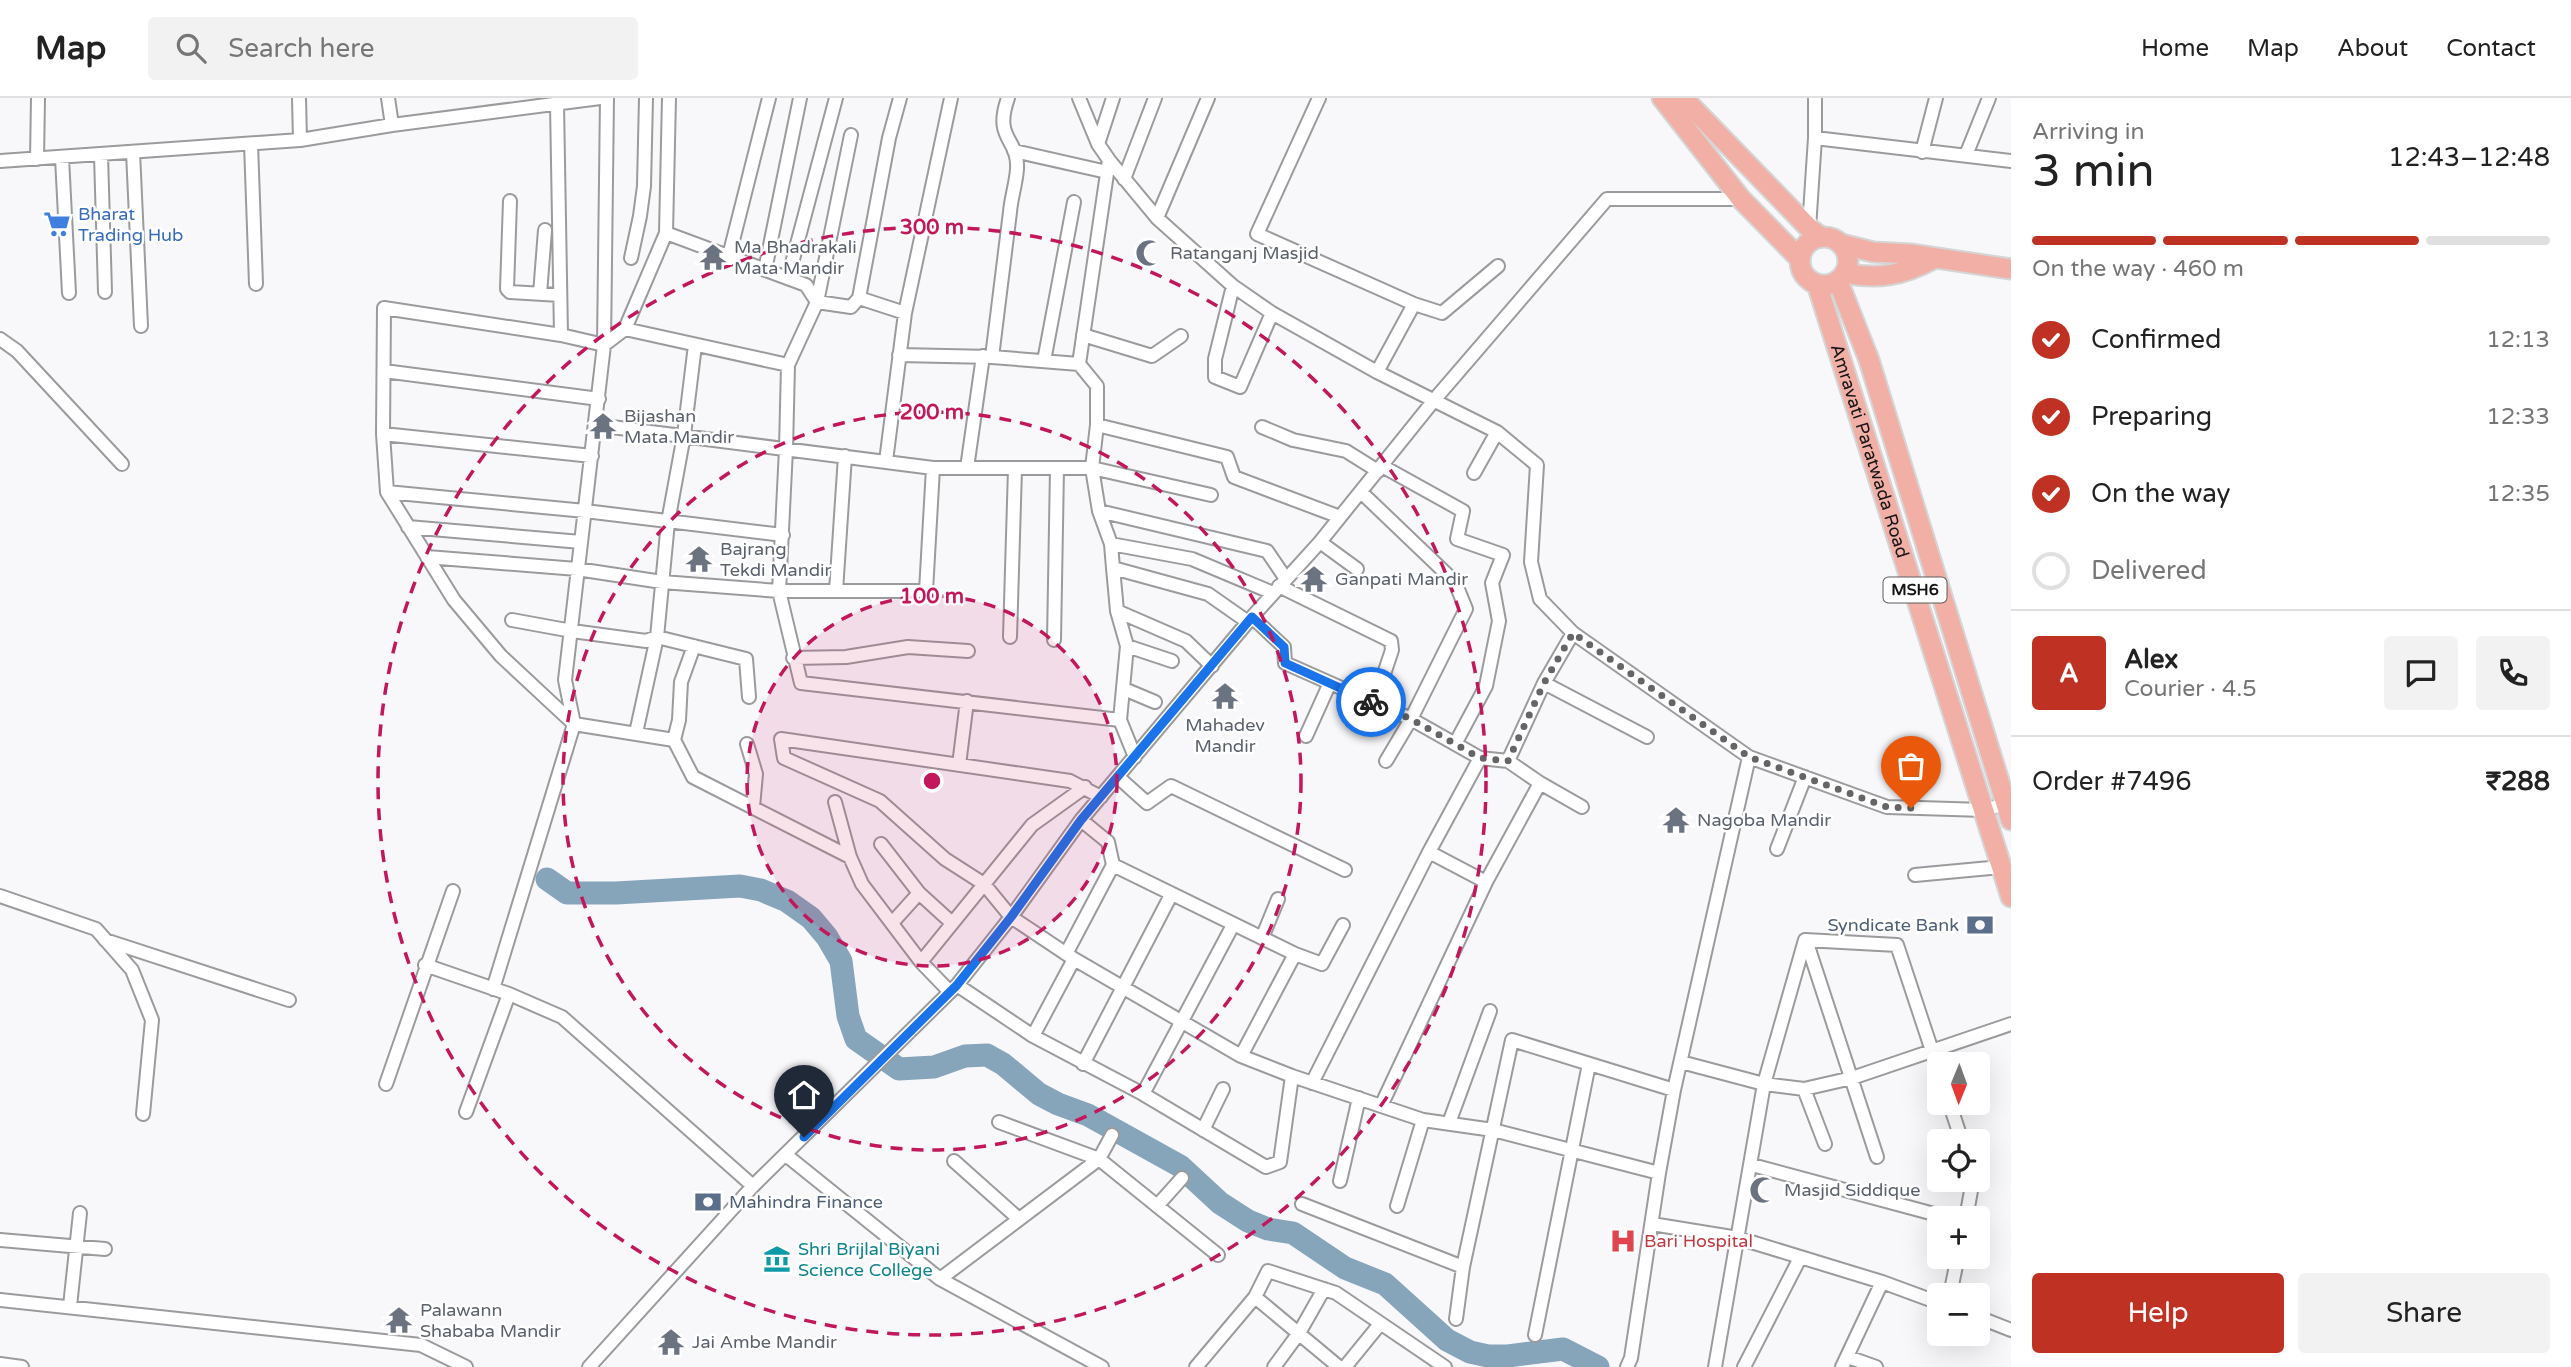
<!DOCTYPE html>
<html lang="en">
<head>
<meta charset="utf-8">
<style>
  :root { --surface:#fff; --page:#f2f2f2; --text:#222; --muted:#767676; --line:#e0e0e0; --accent:#bf3223 }
  body { margin:0; font-family:"Varela Round",sans-serif; background:var(--page); color:var(--text); height:100vh; display:flex; flex-direction:column; font-size:26px; white-space:nowrap }
  * { box-sizing:border-box; margin:0 }
  p { font-size:23px; color:var(--muted) }
  .icon { flex:none; width:38px; height:38px; fill:none; stroke:currentColor; stroke-width:2; stroke-linecap:round; stroke-linejoin:round }
  .map { position:relative; flex:1; overflow:hidden }
  .side { display:flex; flex-direction:column; background:var(--surface); width:560px }
  .side>* { flex:none }
  .needle { width:46px; rotate:181deg }
  .tools { position:absolute; left:1927px; top:954px; display:grid; gap:14px }
  .tools a { display:grid; place-items:center; width:63px; height:63px; border-radius:7px; background:var(--surface); box-shadow:0 7px 28px #0002; font-size:35px }
  .pin { position:absolute; display:grid; place-items:center; width:60px; height:60px; color:#fff; margin:-72px -30px; border-radius:50% 50% 50% 0; rotate:-45deg; box-shadow:0 0 7px #0007 }
  .pin .icon { rotate:45deg }
  .courier { position:absolute; display:grid; place-items:center; width:70px; height:70px; margin:-35px; border:5px solid #1a73e8; border-radius:50%; background:#fff; color:#222; box-shadow:0 2px 9px #0007 }
  .summary em { font-style:normal; font-weight:600 }
  .summary div { display:flex; flex-direction:column-reverse }
  .summary { display:flex; align-items:center; justify-content:space-between; height:119px; padding:0 21px }
  h1 { font-size:46px; font-weight:600; line-height:52px }
  .bar { display:grid; grid-template-columns:repeat(4,1fr); gap:10px 7px; align-content:center; height:84px; padding:0 21px }
  .bar i { height:9px; border-radius:5px; background:var(--line) }
  .bar .on { background:var(--accent) }
  .bar p { grid-column:span 4 }
  .line { display:flex; align-items:center; gap:18px; padding:0 21px; border-top:2px solid var(--line) }
  .line div { flex:1 }
  .round { display:grid; place-items:center; flex:none; width:74px; height:74px; border-radius:7px; background:var(--page) }
  ol { padding:0 21px; list-style:none }
  li { display:flex; align-items:center; gap:21px; height:77px }
  li p { margin-inline-start:auto }
  li .icon { padding:7px; border-radius:50%; background:var(--accent); color:#fff; stroke-width:4 }
  li:last-child { color:var(--muted) }
  li i { width:38px; height:38px; border:4px solid var(--line); border-radius:50% }
  .action { display:flex; gap:14px; margin-top:auto; padding:14px 21px }
  .action a { flex:1; height:80px; border-radius:7px; background:var(--accent); color:#fff; font-size:28px; font-weight:600; line-height:80px; text-align:center }
  .action a+a { background:var(--page); color:var(--text) }
  header { display:flex; align-items:center; gap:42px; box-sizing:border-box; height:98px; padding:0 35px; background:var(--surface); border-bottom:2px solid var(--line) }
  header strong { font-size:33px }
  nav { display:flex; gap:38px; margin-inline-start:auto; font-size:24px }
  .search { width:490px; height:63px; background:var(--page); display:flex; align-items:center; gap:18px; box-sizing:border-box; padding:0 24px; border-radius:7px; color:var(--muted); font-size:26px }
  main { display:flex; flex:1; min-height:0 }
  .map>svg:first-child { display:block }
  .lines { fill:none; stroke-linecap:round; stroke-linejoin:round }
  .river { stroke:#86a4ba; stroke-width:23 }
  .street-casing { stroke:#9b9b9e; stroke-width:16 }
  .primary-casing { stroke:#d5d5d5; stroke-width:23 }
  .street { stroke:#fff; stroke-width:12 }
  .primary { stroke:#f1afa6; stroke-width:19 }
  .done { stroke:#656567; stroke-width:7; stroke-dasharray:0 12.6 }
  .route { stroke:#1a73e8; stroke-width:9 }
  .ring { fill:none; stroke:#c2185b; stroke-width:3.5; stroke-dasharray:12 9 }
  .labels { text-anchor:middle; dominant-baseline:central; stroke-width:5; stroke-linejoin:round; paint-order:stroke }
  .shield { fill:#fff; stroke:#5c5c5d; stroke-width:2 }
  .shield-label { font-size:16px; font-weight:bold; fill:#161617 }
  .shop-label { font-size:18px; fill:#366cbe; stroke:#fff; text-anchor:start }
  .worship-label { font-size:18px; fill:#5b616d; stroke:#fff; text-anchor:start }
  .street-label { font-size:18px; fill:#161617; stroke:#fff }
  .service-label { font-size:18px; fill:#4e5e75; stroke:#fff; text-anchor:end }
  .health-label { font-size:18px; fill:#be3a42; stroke:#fff; text-anchor:start }
  .culture-label { font-size:18px; fill:#0d838f; stroke:#fff; text-anchor:start }
  .centre { fill:#c2185b; stroke:#fff; stroke-width:3.5 }
  .ring-label { font-size:21px; text-anchor:middle; font-weight:bold; fill:#c2185b; stroke:#fff; stroke-width:5; stroke-linejoin:round; paint-order:stroke }
</style>
</head>
<body>
<header>
<strong>Map</strong>
<div class="search"><svg class="icon" aria-label="search" viewBox="0 0 24 24"><circle cx="10" cy="10" r="6"/><path d="M15 15l6 6"/></svg>Search here</div>
<nav><a>Home</a><a>Map</a><a>About</a><a>Contact</a></nav>
</header>
<main>
<div class="map">
<svg width="2011" height="1269" viewBox="0 0 2011 1269">
  <rect width="100%" height="100%" fill="#f8f8fb"/>
  <g class="lines">
    <path class="river" d="M 547,781 L 567,795 L 616,795 L 740,788 L 761,792 L 787,803 L 811,820 L 827,839 L 841,863 L 848,918 L 856,941 L 899,971 L 934,969 L 965,958 L 987,957 L 1003,966 L 1039,996 L 1058,1006 L 1088,1017 L 1180,1068 L 1220,1105 L 1248,1123 L 1268,1131 L 1293,1135 L 1345,1170 L 1385,1186 L 1447,1242 L 1470,1254 L 1488,1258 L 1508,1258 L 1563,1251 L 1598,1269"/>
    <defs>
      <path id="street" d="M 299,0 L 300,42
        M 388,0 L 392,27
        M 669,0 L 666,135 L 625,231 L 604,247 L 561,237 L 384,210 L 383,336 L 387,394 L 454,502 L 501,558 L 574,626 L 674,642 L 693,679 L 850,759 L 862,786 L 921,864 L 950,894
        M 1079,0 L 1098,46 L 1109,62 L 1157,120 L 1233,188 L 1272,215 L 1377,274 L 1497,334 L 1537,367 L 1531,464 L 1540,501 L 1573,535 L 1749,659 L 1887,709 L 1984,712 L 2006,706
        M 1319,0 L 1257,136 L 1414,206
        M 557,6 L 561,237
        M 1815,40 L 2011,63
        M 251,46 L 256,186
        M 1098,46 L 1113,0
        M 1014,53 L 1107,74
        M 133,54 L 141,228
        M 1922,54 L 1936,0
        M 101,57 L 105,194
        M 1966,57 L 1989,0
        M 62,60 L 69,195
        M 37,61 L 38,0
        M 1109,62 L 1079,266 L 1097,288 L 1097,327 L 1092,370 L 1099,413 L 1111,446 L 1113,470 L 1208,496 L 1248,524
        M 0,63 L 300,42 L 392,27 L 600,0
        M 1124,81 L 1155,0
        M 510,103 L 507,191 L 510,194 L 560,197
        M 1157,120 L 1208,0
        M 1809,130 L 1815,40 L 1815,0
        M 666,135 L 806,187 L 817,204 L 851,209 L 859,200 L 905,215
        M 729,158 L 769,0
        M 631,160 L 640,118 L 644,88 L 646,0
        M 765,172 L 800,0
        M 788,180 L 836,0
        M 1233,188 L 1215,261 L 1215,279 L 1240,289 L 1272,215
        M 540,196 L 545,132
        M 859,200 L 889,40 L 900,0
        M 625,231 L 788,267 L 786,351 L 779,493 L 801,585 L 1120,622
        M 1083,237 L 1152,258 L 1181,238
        M 0,241 L 17,253 L 122,366
        M 899,257 L 992,259 L 1079,266
        M 992,259 C 998,210 1004,162 1010,114 C 1011,100 1016,86 1017,71 C 1019,40 993,42 1008,0
        M 1044,263 L 1074,104
        M 788,267 L 817,204 L 851,37
        M 384,273 L 599,301
        M 1377,274 L 1414,206 L 1442,215 L 1498,168
        M 596,327 L 933,370 L 1092,370 L 1211,397
        M 1097,327 L 1227,359 L 1234,379 L 1340,419
        M 1262,329 L 1293,342 L 1346,353 L 1378,373
        M 383,336 L 592,358
        M 886,363 L 905,215 L 951,0
        M 1382,368 L 1463,413 L 1457,441 L 1503,457 L 1492,485 L 1499,523 L 1486,588 L 1455,646
        M 967,370 L 983,258
        M 1474,375 L 1497,334
        M 387,394 L 585,413 L 783,437
        M 1361,394 L 1455,484 L 1466,511 L 1411,621 L 1386,663
        M 1099,413 L 1267,453 L 1286,481
        M 408,429 L 581,444
        M 1320,444 L 1357,471
        M 1111,446 L 1192,461 L 1273,495
        M 427,459 L 577,471 L 662,484 L 779,493 L 926,493 L 933,370
        M 1113,470 L 1117,513 L 1127,548 L 1120,622 L 1135,659
        M 1279,488 L 1391,543 L 1392,552 L 1374,606
        M 836,493 L 845,358
        M 1117,513 L 1186,543 L 1212,568
        M 1252,519 L 1284,549 L 1285,565 L 1411,621 L 1480,660 L 1508,663 L 1540,685 L 1582,709
        M 512,522 L 572,533 L 646,543 L 657,539 L 746,561 L 749,599
        M 1010,539 L 1015,371
        M 1054,542 L 1057,371
        M 1127,548 L 1172,563
        M 793,560 L 846,559 L 908,549 L 968,553
        M 1544,585 L 1647,639
        M 1124,591 L 1155,604
        M 636,635 L 657,539 L 668,424 L 684,337 L 695,247
        M 1306,638 L 1329,587
        M 674,642 L 679,622 L 681,584 L 694,548
        M 747,646 L 756,676 L 753,709
        M 1508,663 L 1544,585 L 1573,535
        M 959,667 L 967,603
        M 1118,679 L 1147,705 L 1171,688 L 1345,772
        M 1101,699 L 1070,683 L 781,641 L 784,660 L 880,703 L 945,761 L 984,786 L 1011,819 L 1074,861 L 1241,958 L 1292,978 L 1423,1022 L 1493,1032 L 1659,1075
        M 835,704 L 850,759
        M 1081,722 L 1108,744 L 1113,767 L 1295,856 L 1322,866 L 1343,827
        M 881,746 L 919,795 L 952,825
        M 1777,751 L 1805,679
        M 1429,754 L 1486,784
        M 1915,777 L 2001,769
        M 0,798 L 96,831 L 132,872 L 152,922 L 143,1016
        M 892,825 L 919,795
        M 1262,840 L 1278,801
        M 105,842 L 289,902
        M 1805,842 L 1897,847 L 1939,974
        M 1806,842 L 1877,1059
        M 1066,856 L 1113,767
        M 921,864 L 1032,727 L 1085,689
        M 425,867 L 509,896 L 562,919 L 753,1088
        M 957,887 L 1033,938 L 1143,996 L 1266,1069 L 1280,1064 L 1292,978
        M 493,891 L 574,626 L 565,582 L 604,247 L 607,0
        M 1033,938 L 1074,861
        M 1241,958 L 1295,856
        M 1681,964 L 1764,986 L 1804,991 L 1852,980 L 2011,926
        M 1083,966 L 1171,797
        M 1312,985 L 1429,754 L 1480,660
        M 386,986 L 453,793
        M 1804,991 L 1825,1046
        M 1143,996 L 1233,827
        M 1949,1004 L 1962,1043
        M 1381,1008 L 1486,784 L 1540,685
        M 466,1014 L 509,896
        M 999,1024 L 1099,1061 L 1218,1157
        M 1449,1025 L 1490,913
        M 1203,1032 L 1223,991
        M 786,1057 L 940,1181 L 1102,1269
        M 954,1063 L 1019,1121
        M 1752,1067 L 1949,1120
        M 1340,1083 L 1359,1000
        M 1302,1106 L 1463,1169
        M 1157,1108 L 1182,1080
        M 1397,1108 L 1423,1022
        M 1966,1120 L 1973,1082
        M 1652,1126 L 1738,1140 L 1882,1184 L 1939,1205
        M 0,1142 L 105,1151
        M 940,1181 L 1099,1061 L 1112,1037
        M 1950,1197 L 1958,1158
        M 1255,1199 L 1339,1269
        M 0,1202 L 421,1247 L 466,1269
        M 70,1208 L 80,1115
        M 1978,1219 L 2011,1232
        M 1456,1221 L 1463,1169 L 1512,942 L 1674,992
        M 1535,1237 L 1589,966
        M 1848,1259 L 1876,1269
        M 0,1266 L 22,1269
        M 589,1269 L 753,1088 L 957,887 L 1011,819 L 1081,722 L 1252,519 L 1320,444 L 1435,301 L 1607,101 L 1741,101
        M 1196,1269 L 1255,1199 L 1268,1173 L 1336,1195 L 1445,1269
        M 1274,1269 L 1299,1235 L 1324,1191
        M 1345,1269 L 1380,1226
        M 1627,1269 L 1631,1260 L 1659,1075 L 1674,992 L 1749,659
        M 1715,1269 L 1764,986 L 1805,842
        M 1744,1269 L 1800,1160
        M 1842,1269 L 1882,1184"/>
      <g id="primary">
        <path d="M 1662,0 L 1741,101 L 1800,161"/>
        <path d="M 1683,0 L 1809,130 L 1821,139"/>
        <circle cx="1824" cy="163" r="24"/>
        <path d="M 1841,146 L 1873,154 L 1910,156 L 2011,171"/>
        <path d="M 1845,175 C 1878,182 1903,177 1933,161"/>
        <path d="M 1838,183 L 1869,262 L 2011,722"/>
        <path id="s1" d="M 1817,186 L 2011,799"/>
      </g>
    </defs>
    <use href="#street" class="street-casing"/>
    <use href="#primary" class="primary-casing"/>
    <use href="#street" class="street"/>
    <use href="#primary" class="primary"/>
  </g>
  <g class="lines">
    <path class="done" d="M 1371,604 L 1411,621 L 1480,660 L 1508,663 L 1544,585 L 1573,535 L 1749,659 L 1887,709 L 1911,710"/>
    <path class="route" d="M 804,1039 L 957,887 L 1011,819 L 1081,722 L 1252,519 L 1284,549 L 1285,565 L 1371,604"/>
  </g>
  <circle cx="932" cy="683" r="185" fill="#c2185b" fill-opacity=".12"/>
  <g class="ring">
    <circle cx="932" cy="683" r="185"/>
    <circle cx="932" cy="683" r="369"/>
    <circle cx="932" cy="683" r="554"/>
  </g>
  <defs>
    <symbol id="supermarket-bare" viewBox="-9 -9 18 18"><path d="M-6-5.5h2.5l.6 2H6L4.5 2H-2.5L-4.4-4H-6ZM-1.5 3.2a1.3 1.3 0 1 0 .1 0ZM3 3.2a1.3 1.3 0 1 0 .1 0Z" fill="#3f7fe0" stroke="#fff" stroke-width="2.5" paint-order="stroke"/></symbol>
    <symbol id="mosque-bare" viewBox="-9 -9 18 18"><path d="M3.5-4.9A6 6 0 1 0 3.5 4.9A5 5 0 1 1 3.5-4.9Z" fill="#6b7280" stroke="#fff" stroke-width="2.5" paint-order="stroke"/></symbol>
    <symbol id="temple-bare" viewBox="-9 -9 18 18"><path d="M0-6L5-2H3V0L6.5 2.5H4V6H1.5V3h-3V6H-4V2.5H-6.5L-3 0V-2H-5Z" fill="#6b7280" stroke="#fff" stroke-width="2.5" paint-order="stroke"/></symbol>
    <symbol id="bank-bare" viewBox="-9 -9 18 18"><path d="M-6-4H6V4H-6ZM0-2.3a2.3 2.3 0 1 0 0 4.6a2.3 2.3 0 1 0 0-4.6Z" fill="#5c6f8a" stroke="#fff" stroke-width="2.5" paint-order="stroke"/></symbol>
    <symbol id="hospital-bare" viewBox="-9 -9 18 18"><path d="M-5-5h3v3.5h4V-5h3V5h-3V1.5h-4V5h-3Z" fill="#e0444e" stroke="#fff" stroke-width="2.5" paint-order="stroke"/></symbol>
    <symbol id="museum-bare" viewBox="-9 -9 18 18"><path d="M0-6L6-3V-2H-6V-3ZM-5-1h2V3h-2ZM-1-1h2V3h-2ZM3-1h2V3H3ZM-6 4H6V6H-6Z" fill="#0f9aa8" stroke="#fff" stroke-width="2.5" paint-order="stroke"/></symbol>
  </defs>
  <g fill-rule="evenodd">
    <use href="#supermarket-bare" x="38" y="107" width="38" height="38"/>
    <use href="#mosque-bare" x="1130" y="136" width="38" height="38"/>
    <use href="#temple-bare" x="694" y="140" width="38" height="38"/>
    <use href="#temple-bare" x="584" y="309" width="38" height="38"/>
    <use href="#temple-bare" x="680" y="442" width="38" height="38"/>
    <use href="#temple-bare" x="1295" y="462" width="38" height="38"/>
    <use href="#temple-bare" x="1206" y="579" width="38" height="38"/>
    <use href="#temple-bare" x="1657" y="703" width="38" height="38"/>
    <use href="#bank-bare" x="1961" y="808" width="38" height="38"/>
    <use href="#mosque-bare" x="1744" y="1073" width="38" height="38"/>
    <use href="#bank-bare" x="689" y="1085" width="38" height="38"/>
    <use href="#hospital-bare" x="1604" y="1124" width="38" height="38"/>
    <use href="#museum-bare" x="758" y="1142" width="38" height="38"/>
    <use href="#temple-bare" x="380" y="1203" width="38" height="38"/>
    <use href="#temple-bare" x="652" y="1225" width="38" height="38"/>
  </g>
  <g class="labels">
    <rect class="shield" x="1883.5" y="479.5" width="63" height="25" rx="5"/>
    <g class="shield-label">
      <text x="1915" y="492">MSH6</text>
    </g>
    <g class="shop-label">
      <text x="78" y="116">Bharat<tspan x="78" dy="21">Trading Hub</tspan></text>
    </g>
    <g class="worship-label">
      <text x="734" y="149">Ma Bhadrakali<tspan x="734" dy="21">Mata Mandir</tspan></text>
      <text x="1170" y="155">Ratanganj Masjid</text>
      <text x="624" y="318">Bijashan<tspan x="624" dy="21">Mata Mandir</tspan></text>
      <text x="720" y="451">Bajrang<tspan x="720" dy="21">Tekdi Mandir</tspan></text>
      <text x="1335" y="481">Ganpati Mandir</text>
      <text x="1225" y="627" text-anchor="middle">Mahadev<tspan x="1225" dy="21">Mandir</tspan></text>
      <text x="1697" y="722">Nagoba Mandir</text>
      <text x="1784" y="1092">Masjid Siddique</text>
      <text x="420" y="1212">Palawann<tspan x="420" dy="21">Shababa Mandir</tspan></text>
      <text x="692" y="1244">Jai Ambe Mandir</text>
    </g>
    <g class="street-label">
      <text stroke="none"><textPath href="#s1" startOffset="175">Amravati Paratwada Road</textPath></text>
    </g>
    <g class="service-label">
      <text x="1959" y="827">Syndicate Bank</text>
      <text x="729" y="1104" text-anchor="start">Mahindra Finance</text>
    </g>
    <g class="health-label">
      <text x="1644" y="1143">Bari Hospital</text>
    </g>
    <g class="culture-label">
      <text x="798" y="1151">Shri Brijlal Biyani<tspan x="798" dy="21">Science College</tspan></text>
    </g>
  </g>
  <circle cx="932" cy="683" r="10" class="centre"/>
  <g class="ring-label">
    <text x="932" y="136">300 m</text>
    <text x="932" y="321">200 m</text>
    <text x="932" y="505">100 m</text>
  </g>
</svg>
<div class="tools">
<a><svg class="needle" viewBox="-14 -14 28 28"><path d="M0-13l5 13h-10z" fill="#e53935"/><path d="M0 13l5-13h-10z" fill="#767676"/></svg></a>
<a><svg class="icon" aria-label="locate" viewBox="0 0 24 24"><circle cx="12" cy="12" r="6"/><path d="M12 2v4M12 18v4M2 12h4M18 12h4"/></svg></a>
<a>+</a>
<a>−</a>
</div>
<div class="pin" style="left:1911px;top:710px;background:#ea580c"><svg class="icon" aria-label="bag" viewBox="0 0 24 24"><path d="M5 8h14l-1 12H6zM9 8a3 3 0 0 1 6 0"/></svg></div>
<div class="pin" style="left:804px;top:1039px;background:#1f2937"><svg class="icon" aria-label="home" viewBox="0 0 24 24"><path d="M3 11l9-7 9 7M6 9v11h12V9"/></svg></div>
<div class="courier" style="left:1371px;top:604px"><svg class="icon" aria-label="bike" viewBox="0 0 24 24"><circle cx="6" cy="16" r="4"/><circle cx="18" cy="16" r="4"/><path d="M6 16l4-8h5l3 8M10 8l3 8H6M13 5h3"/></svg></div>
</div>
<section class="side">
<div class="summary"><div><h1>3 min</h1><p>Arriving in</p></div><em>12:43–12:48</em></div>
<div class="bar"><i class="on"></i><i class="on"></i><i class="on"></i><i></i><p>On the way · 460 m</p></div>
<ol>
<li><svg class="icon" aria-label="check" viewBox="0 0 24 24"><path d="M5 12l5 5 9-10"/></svg>Confirmed<p>12:13</p></li>
<li><svg class="icon" aria-label="check" viewBox="0 0 24 24"><path d="M5 12l5 5 9-10"/></svg>Preparing<p>12:33</p></li>
<li><svg class="icon" aria-label="check" viewBox="0 0 24 24"><path d="M5 12l5 5 9-10"/></svg>On the way<p>12:35</p></li>
<li><i></i>Delivered</li>
</ol>
<div class="line" style="height:126px"><b class="round" style="background:var(--accent);color:#fff">A</b><div><b>Alex</b><p>Courier · 4.5</p></div><a class="round"><svg class="icon" aria-label="chat" viewBox="0 0 24 24"><path d="M4 5h16v11H9l-5 4z"/></svg></a><a class="round"><svg class="icon" aria-label="phone" viewBox="0 0 24 24"><path d="M5 4h4l2 5-3 2q2 4 5 5l2-3 5 2v4C11 20 4 13 5 4z"/></svg></a></div>
<div class="line" style="height:91px"><div>Order #7496</div><b>₹288</b></div>
<div class="action"><a>Help</a><a>Share</a></div>
</section>
</main>
</body>
</html>
